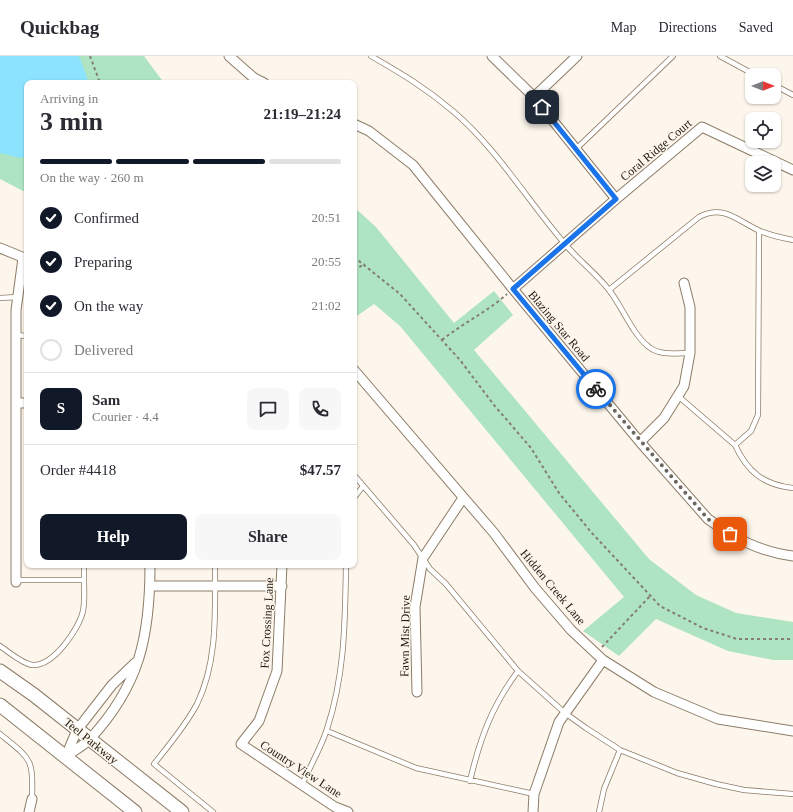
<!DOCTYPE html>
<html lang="en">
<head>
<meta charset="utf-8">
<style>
  :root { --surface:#fff; --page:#f7f7f7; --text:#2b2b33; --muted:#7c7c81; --line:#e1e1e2; --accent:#111827 }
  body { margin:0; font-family:"Times New Roman",serif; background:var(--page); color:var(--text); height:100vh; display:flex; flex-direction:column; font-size:15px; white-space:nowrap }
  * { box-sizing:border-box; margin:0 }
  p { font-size:13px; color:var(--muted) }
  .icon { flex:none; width:22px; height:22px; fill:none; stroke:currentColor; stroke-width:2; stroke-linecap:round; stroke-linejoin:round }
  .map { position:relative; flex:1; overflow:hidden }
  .details { position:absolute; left:24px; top:24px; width:333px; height:488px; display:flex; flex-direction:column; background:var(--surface); border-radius:8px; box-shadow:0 1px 3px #0004 }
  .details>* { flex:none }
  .needle { width:26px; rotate:90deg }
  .buttons { position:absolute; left:745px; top:12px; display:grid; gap:8px }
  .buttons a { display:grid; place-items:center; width:36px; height:36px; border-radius:8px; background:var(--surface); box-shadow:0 1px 3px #0004; font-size:20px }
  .pin { position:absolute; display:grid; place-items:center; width:34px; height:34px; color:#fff; margin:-17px; border-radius:8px; box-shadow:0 2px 6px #0006 }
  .courier { position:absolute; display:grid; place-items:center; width:40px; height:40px; margin:-20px; border:3px solid #1a73e8; border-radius:50%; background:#fff; color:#222; box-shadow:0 1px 5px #0007 }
  .summary em { font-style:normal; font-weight:600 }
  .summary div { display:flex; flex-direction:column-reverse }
  .summary { display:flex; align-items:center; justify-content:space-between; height:68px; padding:0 16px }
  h1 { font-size:26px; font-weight:600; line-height:30px }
  .bar { display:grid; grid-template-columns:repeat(4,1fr); gap:6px 4px; align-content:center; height:48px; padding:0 16px }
  .bar i { height:5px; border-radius:3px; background:var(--line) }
  .bar .active { background:var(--accent) }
  .bar p { grid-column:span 4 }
  .line { display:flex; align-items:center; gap:10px; padding:0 16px; border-top:1px solid var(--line) }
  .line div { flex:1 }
  .round { display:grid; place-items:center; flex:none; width:42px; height:42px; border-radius:8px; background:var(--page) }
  ol { padding:0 16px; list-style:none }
  li { display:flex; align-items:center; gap:12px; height:44px }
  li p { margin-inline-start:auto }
  li .icon { padding:4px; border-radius:50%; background:var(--accent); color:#fff; stroke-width:4 }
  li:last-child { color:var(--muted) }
  li i { width:22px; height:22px; border:2px solid var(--line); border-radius:50% }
  .button { display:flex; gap:8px; margin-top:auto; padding:8px 16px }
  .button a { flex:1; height:46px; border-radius:8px; background:var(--accent); color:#fff; font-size:16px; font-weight:600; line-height:46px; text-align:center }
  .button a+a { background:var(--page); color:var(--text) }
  header { display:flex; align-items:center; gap:24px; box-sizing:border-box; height:56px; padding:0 20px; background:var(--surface); border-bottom:1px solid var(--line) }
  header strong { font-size:19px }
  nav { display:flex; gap:22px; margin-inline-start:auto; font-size:14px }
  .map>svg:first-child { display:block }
  .green { fill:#aee4c1 }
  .water { fill:#8ce3fe }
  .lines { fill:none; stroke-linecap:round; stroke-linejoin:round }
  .service-casing { stroke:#8d7c67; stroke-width:6 }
  .minor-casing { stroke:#8d7c67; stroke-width:11 }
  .secondary-casing { stroke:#8d7c67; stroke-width:15 }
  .path { stroke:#847d74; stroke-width:2; stroke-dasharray:3 3; stroke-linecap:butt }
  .service { stroke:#fff; stroke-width:4.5 }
  .minor { stroke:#fff; stroke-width:9 }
  .secondary { stroke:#fff; stroke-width:13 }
  .done { stroke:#6d665e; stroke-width:4; stroke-dasharray:0 7.2 }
  .route { stroke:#1a73e8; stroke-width:5 }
  .labels { text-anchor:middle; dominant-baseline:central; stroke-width:3; stroke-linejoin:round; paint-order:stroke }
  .street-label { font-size:12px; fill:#1f1911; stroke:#fdf6ec }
</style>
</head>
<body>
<header>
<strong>Quickbag</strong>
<nav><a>Map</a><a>Directions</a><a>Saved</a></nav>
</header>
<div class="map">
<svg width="793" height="756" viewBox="0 0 793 756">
  <rect width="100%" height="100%" fill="#fdf6ec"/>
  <path class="green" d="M 0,0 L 144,0 L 164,27 L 27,27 L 27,137 L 0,123 Z
    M 354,151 L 376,171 L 454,267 L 494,235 L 513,259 L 474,294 L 649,503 L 696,539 L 736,557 L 793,566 L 793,604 L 773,604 L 728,595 L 656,563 L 619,600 L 583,575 L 624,541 L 400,270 L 374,248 L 354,262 Z"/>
  <path class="water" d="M 0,0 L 79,0 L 89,27 L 27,27 L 27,101 L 20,102 L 0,97 Z"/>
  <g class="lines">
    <defs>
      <path id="service" d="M 371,0 C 402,18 426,32 454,56 C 497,93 528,145 565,188 C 578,204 596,217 609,234 C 622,250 632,278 649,291 C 660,300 676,297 690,297
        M 720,0 L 755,19
        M 774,29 L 793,39
        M 576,93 L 673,0
        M 759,175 L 758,359 L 751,375 L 735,389 C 747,415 763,429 793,432
        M 609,234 L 699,161 C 725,148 737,165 760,175 C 770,179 782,182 793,184
        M 0,242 L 18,241
        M 16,279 L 27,280
        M 678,340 L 735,389
        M 354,419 L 414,489 L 430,513 L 446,528 L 518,615 L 565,657 L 586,672 L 620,694 L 677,717 L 716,728 L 744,734 L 793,738
        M 354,442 L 363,430
        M 16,524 L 84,524 L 84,509
        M 0,590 C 9,596 21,607 32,609 C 53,611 79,573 83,555 C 85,545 84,534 84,524
        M 327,675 L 416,712 L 534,738
        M 0,678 C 32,704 33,702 32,743
        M 470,725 C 480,682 492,650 518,615
        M 302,729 C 310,710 321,692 327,673 C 345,618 345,566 346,509
        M 213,756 L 154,708 C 169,689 186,669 197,648 C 218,605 215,555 215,509
        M 599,756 L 604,733 L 620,694"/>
      <path id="minor" d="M 229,0 L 254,22 L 264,27
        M 492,0 L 534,41 L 616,143
        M 534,41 L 577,0
        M 354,68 L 369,75 L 413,109 L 513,233 L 640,386 L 708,463 C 734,482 760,496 793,500
        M 0,192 L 27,203
        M 513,233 L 616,143 L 702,71 L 793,114
        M 354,314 L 494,477 L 535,532 L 571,574 L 603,604 L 654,636 L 718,663 L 793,675
        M 16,347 L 27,347
        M 640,386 L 664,362 L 684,330 L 690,297 L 690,251 L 684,227
        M 282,509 L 277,615 L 259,665 L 241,688 L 335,751 L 348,756
        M 16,526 L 16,254 L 23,202
        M 150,530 L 282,530
        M 417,636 L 415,551 L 423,502 L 463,442
        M 66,700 L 77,674 L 112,629 L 135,607
        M 65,701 C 73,695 83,690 90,683 C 140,629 150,580 150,509
        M 29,756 L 32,743
        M 533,756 L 534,738 L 559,666 L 603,604"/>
      <path id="secondary" d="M 0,615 L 34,639 L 182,756
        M 0,649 L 135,756"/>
    </defs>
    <use href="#service" class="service-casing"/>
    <use href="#minor" class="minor-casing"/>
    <use href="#secondary" class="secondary-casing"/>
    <path class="path" d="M 90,0 L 100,27
      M 354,201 L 400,238 L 460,304 L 494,349 L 531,392 L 559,437 L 591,476 L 660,550 L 703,572 L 737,583 L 793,583
      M 354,214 L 365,208
      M 442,284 C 463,267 487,256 507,238
      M 602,591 L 651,539"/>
    <use href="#service" class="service"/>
    <use href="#minor" class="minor"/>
    <use href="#secondary" class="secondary"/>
  </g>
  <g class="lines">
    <path class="done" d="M 596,333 L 708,463 L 730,478"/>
    <path class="route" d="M 542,51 L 616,143 L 513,233 L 596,333"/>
  </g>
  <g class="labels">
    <g class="street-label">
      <text transform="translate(656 94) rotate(-40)">Coral Ridge Court</text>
      <text transform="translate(559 270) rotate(50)">Blazing Star Road</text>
      <text transform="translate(553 531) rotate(50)">Hidden Creek Lane</text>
      <text transform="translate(267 567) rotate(-87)">Fox Crossing Lane</text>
      <text transform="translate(405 580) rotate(-89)">Fawn Mist Drive</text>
      <text transform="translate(91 685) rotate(39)">Teel Parkway</text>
      <text transform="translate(301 713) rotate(33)">Country View Lane</text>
    </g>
  </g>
</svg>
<div class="buttons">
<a><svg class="needle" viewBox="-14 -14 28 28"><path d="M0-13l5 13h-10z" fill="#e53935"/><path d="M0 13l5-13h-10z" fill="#7c7c81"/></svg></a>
<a><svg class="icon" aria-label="locate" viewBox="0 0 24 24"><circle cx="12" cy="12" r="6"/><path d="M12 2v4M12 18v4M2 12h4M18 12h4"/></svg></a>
<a><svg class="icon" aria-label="layers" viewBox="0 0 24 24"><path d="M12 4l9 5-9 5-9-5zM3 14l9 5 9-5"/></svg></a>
</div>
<div class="pin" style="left:730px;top:478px;background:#ea580c"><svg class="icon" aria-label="bag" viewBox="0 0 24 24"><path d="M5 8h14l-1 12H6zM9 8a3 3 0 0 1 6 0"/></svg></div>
<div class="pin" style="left:542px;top:51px;background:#1f2937"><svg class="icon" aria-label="home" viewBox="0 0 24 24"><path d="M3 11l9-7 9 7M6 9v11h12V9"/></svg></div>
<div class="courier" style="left:596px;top:333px"><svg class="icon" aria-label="bike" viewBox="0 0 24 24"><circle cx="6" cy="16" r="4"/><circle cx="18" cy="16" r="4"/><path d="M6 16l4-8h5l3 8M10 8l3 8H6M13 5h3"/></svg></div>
<section class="details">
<div class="summary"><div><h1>3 min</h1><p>Arriving in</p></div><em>21:19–21:24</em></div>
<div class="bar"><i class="active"></i><i class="active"></i><i class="active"></i><i></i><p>On the way · 260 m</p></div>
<ol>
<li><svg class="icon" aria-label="check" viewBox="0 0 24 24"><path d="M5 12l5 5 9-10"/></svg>Confirmed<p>20:51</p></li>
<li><svg class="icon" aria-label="check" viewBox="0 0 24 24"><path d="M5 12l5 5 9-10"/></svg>Preparing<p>20:55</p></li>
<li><svg class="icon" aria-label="check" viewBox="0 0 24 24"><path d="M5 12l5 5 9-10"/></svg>On the way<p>21:02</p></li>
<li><i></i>Delivered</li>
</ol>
<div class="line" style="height:72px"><b class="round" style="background:var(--accent);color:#fff">S</b><div><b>Sam</b><p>Courier · 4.4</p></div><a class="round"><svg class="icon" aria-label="chat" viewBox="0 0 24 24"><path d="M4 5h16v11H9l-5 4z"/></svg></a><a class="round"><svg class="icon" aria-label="phone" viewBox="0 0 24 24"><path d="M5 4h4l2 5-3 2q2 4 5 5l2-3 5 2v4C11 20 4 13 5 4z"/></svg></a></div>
<div class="line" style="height:52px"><div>Order #4418</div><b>$47.57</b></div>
<div class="button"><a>Help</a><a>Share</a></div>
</section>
</div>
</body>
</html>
